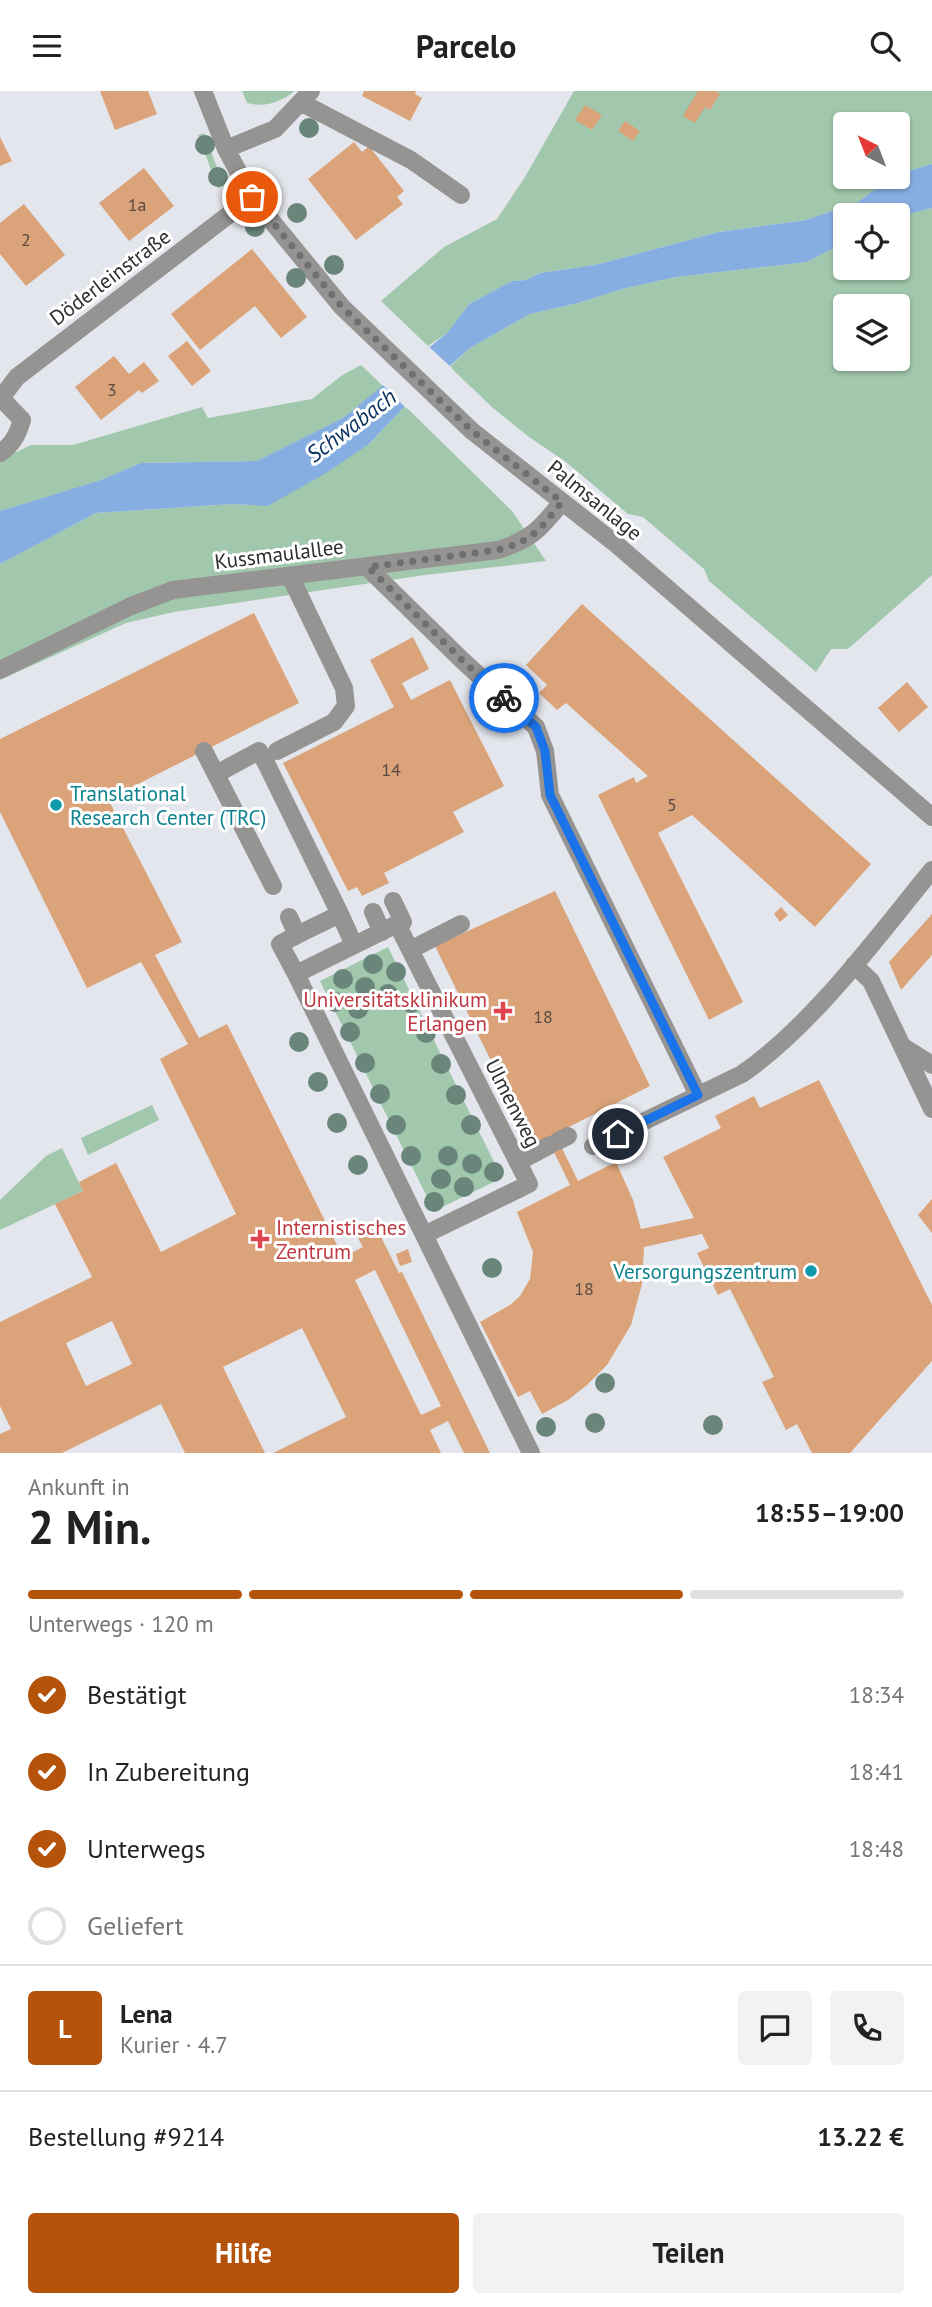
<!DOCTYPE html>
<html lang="de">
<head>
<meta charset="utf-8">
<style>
  :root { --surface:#fff; --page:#f2f2f2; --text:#222; --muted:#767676; --line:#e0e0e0; --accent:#b45309 }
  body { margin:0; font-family:"PT Sans",sans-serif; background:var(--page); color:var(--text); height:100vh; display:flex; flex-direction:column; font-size:26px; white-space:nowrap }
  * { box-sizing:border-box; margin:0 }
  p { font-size:23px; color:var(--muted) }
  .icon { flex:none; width:38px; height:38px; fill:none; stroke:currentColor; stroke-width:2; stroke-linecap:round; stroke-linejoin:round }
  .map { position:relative; height:1362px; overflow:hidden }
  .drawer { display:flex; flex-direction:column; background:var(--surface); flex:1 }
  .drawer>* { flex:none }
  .needle { width:46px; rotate:318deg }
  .controls { position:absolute; left:833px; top:21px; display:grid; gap:14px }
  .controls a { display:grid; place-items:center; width:77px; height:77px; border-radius:7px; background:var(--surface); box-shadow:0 2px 5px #0004; font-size:35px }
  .pin { position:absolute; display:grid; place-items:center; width:60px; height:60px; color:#fff; margin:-30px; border:4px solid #fff; border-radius:50%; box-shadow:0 2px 7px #0007 }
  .courier { position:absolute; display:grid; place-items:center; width:70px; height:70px; margin:-35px; border:5px solid #1a73e8; border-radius:50%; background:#fff; color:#222; box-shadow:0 2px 9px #0007 }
  .headline em { font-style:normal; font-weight:800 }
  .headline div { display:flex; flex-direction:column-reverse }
  .headline { display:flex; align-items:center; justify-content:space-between; height:119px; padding:0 28px }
  h1 { font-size:46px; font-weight:800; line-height:52px }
  .bar { display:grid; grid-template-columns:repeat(4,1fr); gap:10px 7px; align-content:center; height:84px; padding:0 28px }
  .bar i { height:9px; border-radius:5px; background:var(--line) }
  .bar .active { background:var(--accent) }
  .bar p { grid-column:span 4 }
  .line { display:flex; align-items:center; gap:18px; padding:0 28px; border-top:2px solid var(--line) }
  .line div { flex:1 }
  .round { display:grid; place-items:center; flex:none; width:74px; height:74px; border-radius:7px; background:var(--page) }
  ol { padding:0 28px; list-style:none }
  li { display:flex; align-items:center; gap:21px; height:77px }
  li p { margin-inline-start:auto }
  li .icon { padding:7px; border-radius:50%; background:var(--accent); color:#fff; stroke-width:4 }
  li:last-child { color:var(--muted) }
  li i { width:38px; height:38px; border:4px solid var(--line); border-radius:50% }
  .primary-button { display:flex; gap:14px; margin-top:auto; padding:14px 28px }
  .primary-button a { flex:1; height:80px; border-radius:7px; background:var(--accent); color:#fff; font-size:28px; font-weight:800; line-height:80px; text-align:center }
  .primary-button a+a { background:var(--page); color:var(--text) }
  header { display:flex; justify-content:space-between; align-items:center; height:91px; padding:0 28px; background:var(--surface); font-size:32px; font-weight:800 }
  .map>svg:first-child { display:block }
  .green { fill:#a1c7ac; fill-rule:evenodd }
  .water { fill:#87aee1 }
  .pier { fill:#e4e6ed }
  .building { fill:#daa379; fill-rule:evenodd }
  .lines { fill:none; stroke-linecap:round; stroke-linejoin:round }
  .minor { stroke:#969393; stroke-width:18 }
  .tree { fill:#6a867b }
  .done { stroke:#6e6e73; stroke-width:7; stroke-dasharray:0 12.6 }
  .route { stroke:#1a73e8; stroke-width:9 }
  .culture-dot { fill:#0f9aa8; stroke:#fff; stroke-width:2.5 }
  .health-dot { fill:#e0444e; stroke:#fff; stroke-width:2.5 }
  .labels { text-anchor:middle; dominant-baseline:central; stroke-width:6; stroke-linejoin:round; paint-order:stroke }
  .number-label { font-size:18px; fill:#594b43 }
  .street-label { font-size:21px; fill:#2e2e31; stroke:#fff }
  .culture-label { font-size:21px; fill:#0d838f; stroke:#fff; text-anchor:start }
  .health-label { font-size:21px; fill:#be3a42; stroke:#fff; text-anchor:end }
  .water-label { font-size:23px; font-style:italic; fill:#09315f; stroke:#fff }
</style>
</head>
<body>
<header><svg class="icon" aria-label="menu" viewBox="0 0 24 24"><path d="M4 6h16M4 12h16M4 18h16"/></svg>Parcelo<svg class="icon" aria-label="search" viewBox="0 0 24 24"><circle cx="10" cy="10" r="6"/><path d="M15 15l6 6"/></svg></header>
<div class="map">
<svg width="932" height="1362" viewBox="0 0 932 1362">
  <rect width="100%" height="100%" fill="#e4e6ed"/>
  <path class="green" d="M 242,0 L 295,0 C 280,11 266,17 247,12 Z
    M 574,0 L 932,0 L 932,73 L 898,83 L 898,33 L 845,33 L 845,86 L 891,86 L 858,111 L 806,129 L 719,141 L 595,174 L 540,182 L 526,189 L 512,190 L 469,213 L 448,241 L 428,255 L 381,210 L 444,156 L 497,128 L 525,86 Z
    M 204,42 L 224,95 L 218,97 L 198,44 Z
    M 932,117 L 932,484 L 848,558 L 831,558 L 816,581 L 709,490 L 704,478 L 643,426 L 628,423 L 566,371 L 529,346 L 493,317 L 450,276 L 470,257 L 530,223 L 578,212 L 622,198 L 676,186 L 807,171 L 845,151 L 845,177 L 898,177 L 898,126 ZM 845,215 L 898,215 L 898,268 L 845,268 Z
    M 361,274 L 383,295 L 343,327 L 257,370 L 141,372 L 102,389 L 0,420 L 0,369 L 31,354 L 73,354 L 202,316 L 208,327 L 312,308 L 341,285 Z
    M 405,315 L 512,420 L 546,470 L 425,484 L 174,521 L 126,532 L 0,589 L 0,473 L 96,422 L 232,413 L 268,414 L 369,353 Z
    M 388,856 L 502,1087 L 434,1120 L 320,890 Z
    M 152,1014 L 159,1029 L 88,1064 L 81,1047 Z
    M 62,1057 L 83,1100 L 0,1139 L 0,1109 L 46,1065 Z"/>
  <path class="water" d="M 932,73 L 932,117 L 898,126 L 898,124 L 845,124 L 845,151 L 807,171 L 676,186 L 622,198 L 578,212 L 530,223 L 470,257 L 405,315 L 369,353 L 326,382 L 268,415 L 232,413 L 96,422 L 0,473 L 0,420 L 101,389 L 141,372 L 257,370 L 343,327 L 448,241 L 469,213 L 512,190 L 526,189 L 540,182 L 595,174 L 719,141 L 806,129 L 858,111 L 891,86 L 898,86 L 898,83 Z"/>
  <path class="pier" d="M 426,253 L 453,278 L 407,318 L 381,292 Z"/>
  <path class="building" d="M 100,0 L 148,0 L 157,23 L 115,39 Z
    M 364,0 L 416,0 L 415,3 L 422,7 L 410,30 L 362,5 Z
    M 698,0 L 715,0 L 720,3 L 710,19 L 705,16 L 695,32 L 683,25 Z
    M 585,14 L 602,24 L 592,39 L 575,29 Z
    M 625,30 L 640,40 L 633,50 L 618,40 Z
    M 0,46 L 12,70 L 0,75 Z
    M 354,51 L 362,61 L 369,55 L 404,100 L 397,106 L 403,113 L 356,149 L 308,88 Z
    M 144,77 L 174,115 L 129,150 L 99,112 Z
    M 24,113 L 65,164 L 26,195 L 0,163 L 0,132 Z
    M 252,158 L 307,226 L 281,247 L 255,215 L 200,259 L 171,223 Z
    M 187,250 L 211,280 L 192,295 L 168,265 Z
    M 114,265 L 129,283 L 144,271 L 159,290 L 142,302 L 139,299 L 101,329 L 75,296 Z
    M 582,513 L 871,773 L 815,836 L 692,724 L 658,742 L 743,911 L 709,929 L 598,704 L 634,686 L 636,692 L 648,685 L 566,612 L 557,619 L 539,602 L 547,594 L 526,574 Z
    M 254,522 L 299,612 L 108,708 L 182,851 L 155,864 L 199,947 L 227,933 L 343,1166 L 363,1156 L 354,1140 L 373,1130 L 399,1182 L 402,1181 L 490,1362 L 464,1362 L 448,1330 L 430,1339 L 441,1362 L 273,1362 L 346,1326 L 302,1237 L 223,1276 L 265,1362 L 185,1362 L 161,1313 L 62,1362 L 0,1362 L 0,1343 L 11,1338 L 0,1315 L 0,1231 L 92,1186 L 55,1113 L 83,1100 L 79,1091 L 116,1072 L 161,1161 L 236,1123 L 160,968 L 188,953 L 141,871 L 87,897 L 0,721 L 0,648 ZM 375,1179 L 441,1315 L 421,1324 L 355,1189 ZM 112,1230 L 132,1273 L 86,1295 L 66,1252 Z
    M 413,546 L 429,578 L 402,592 L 411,609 L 450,589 L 504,695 L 453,721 L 464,741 L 384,782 L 389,792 L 362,805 L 357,796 L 348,800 L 283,672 L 394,616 L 370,569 Z
    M 907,591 L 928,616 L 899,641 L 878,617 Z
    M 555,800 L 650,995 L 555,1043 L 578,1090 L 616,1071 L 633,1109 L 641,1138 L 694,1127 L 663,1066 L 721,1037 L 715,1025 L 754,1005 L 760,1017 L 819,989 L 932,1214 L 932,1270 L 850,1362 L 812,1362 L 797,1333 L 786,1339 L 762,1291 L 774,1286 L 730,1198 L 718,1204 L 697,1162 L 709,1157 L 702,1143 L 644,1156 L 642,1193 L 631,1234 L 607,1274 L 587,1294 L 568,1309 L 542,1323 L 530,1300 L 518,1306 L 480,1231 L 510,1214 L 520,1205 L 530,1188 L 533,1161 L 517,1121 L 570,1094 L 547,1047 L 532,1054 L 435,855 Z
    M 781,816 L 788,824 L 780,831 L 774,823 Z
    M 932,823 L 932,864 L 901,899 L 889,871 Z
    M 932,1108 L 932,1142 L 918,1124 Z
    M 408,1158 L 412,1171 L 400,1175 L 396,1163 Z"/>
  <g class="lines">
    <path class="minor" d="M 203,0 L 226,58 L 252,106 L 342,216 L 472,340 L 616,453 L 932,726
      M 302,12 L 411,69 L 461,104
      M 226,58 L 275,38 L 311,0
      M 0,306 L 22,329 C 18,342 13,354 0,362
      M 1,307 L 17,286 L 252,106
      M 367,476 L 464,571 L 536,636 L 545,660 L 550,704 L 698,1004
      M 0,579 L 131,515 L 173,499 L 498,459 C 532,448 540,438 562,411
      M 204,660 L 273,795
      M 277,660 L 334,631 L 346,615 L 344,597 L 290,485
      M 216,683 L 259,660 L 266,672 L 340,823 L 297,844
      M 393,810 L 403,831 L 397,833
      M 373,821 L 382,841
      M 340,823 L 354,854
      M 289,826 L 297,844 L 280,853 L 296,883
      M 410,859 L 461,833
      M 854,874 L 871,890 L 932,1018
      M 902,955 L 932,974
      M 558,1050 L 568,1045
      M 593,1055 L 742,983 C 814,933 876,847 932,779
      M 518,1071 L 550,1054
      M 424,1144 L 529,1093 L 397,833 L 296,883 L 531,1362"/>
  </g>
  <g class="tree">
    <circle cx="309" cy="37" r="10"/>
    <circle cx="205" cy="54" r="10"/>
    <circle cx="218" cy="86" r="10"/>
    <circle cx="297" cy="122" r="10"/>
    <circle cx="255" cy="136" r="10"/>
    <circle cx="334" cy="174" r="10"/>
    <circle cx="296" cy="187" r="10"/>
    <circle cx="373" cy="873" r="10"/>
    <circle cx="396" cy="881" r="10"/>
    <circle cx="343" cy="888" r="10"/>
    <circle cx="365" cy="896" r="10"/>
    <circle cx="388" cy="903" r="10"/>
    <circle cx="335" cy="911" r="10"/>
    <circle cx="411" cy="912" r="10"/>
    <circle cx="358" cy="918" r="10"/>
    <circle cx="350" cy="941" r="10"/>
    <circle cx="426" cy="942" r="10"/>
    <circle cx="299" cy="951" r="10"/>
    <circle cx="365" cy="972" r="10"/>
    <circle cx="441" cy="973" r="10"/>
    <circle cx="318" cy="991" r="10"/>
    <circle cx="380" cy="1003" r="10"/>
    <circle cx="456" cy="1004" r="10"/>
    <circle cx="337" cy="1032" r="10"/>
    <circle cx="396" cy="1034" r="10"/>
    <circle cx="471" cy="1034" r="10"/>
    <circle cx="411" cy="1065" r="10"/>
    <circle cx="448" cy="1065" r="10"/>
    <circle cx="472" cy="1073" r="10"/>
    <circle cx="358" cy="1074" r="10"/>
    <circle cx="494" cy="1081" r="10"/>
    <circle cx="441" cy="1088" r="10"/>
    <circle cx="464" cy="1096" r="10"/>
    <circle cx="434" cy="1111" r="10"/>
    <circle cx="492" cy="1177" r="10"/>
    <circle cx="605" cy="1292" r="10"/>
    <circle cx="595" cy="1332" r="10"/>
    <circle cx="713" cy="1334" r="10"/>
    <circle cx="546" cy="1336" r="10"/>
  </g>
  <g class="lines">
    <path class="done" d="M 252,106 L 342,216 L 472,340 L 562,411 L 539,439 L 520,452 L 498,459 L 368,476 L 464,571 L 504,607"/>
    <path class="route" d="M 504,607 L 536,636 L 545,660 L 550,704 L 698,1004 L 618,1043"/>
  </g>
  <g class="culture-dot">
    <circle cx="56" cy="714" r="7"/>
    <circle cx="811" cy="1180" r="7"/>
  </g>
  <g class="health-dot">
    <path d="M499.5 909.5h7v7h7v7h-7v7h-7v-7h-7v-7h7z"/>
    <path d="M256.5 1137.5h7v7h7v7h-7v7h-7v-7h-7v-7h7z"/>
  </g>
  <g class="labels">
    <g class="number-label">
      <text x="137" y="113">1a</text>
      <text x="26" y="148">2</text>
      <text x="112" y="298">3</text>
      <text x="391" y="678">14</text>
      <text x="672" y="713">5</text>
      <text x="543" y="925">18</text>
      <text x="584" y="1197">18</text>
    </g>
    <g class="street-label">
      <text transform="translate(110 186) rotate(-37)">Döderleinstraße</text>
      <text transform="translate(595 409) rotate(39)">Palmsanlage</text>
      <text transform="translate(279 463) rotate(-7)">Kussmaulallee</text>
      <text transform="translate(513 1012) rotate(63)">Ulmenweg</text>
    </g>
    <g class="culture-label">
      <text x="70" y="702">Translational<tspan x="70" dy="24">Research Center (TRC)</tspan></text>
      <text x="797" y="1180" text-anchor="end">Versorgungszentrum</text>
    </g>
    <g class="health-label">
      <text x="487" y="908">Universitätsklinikum<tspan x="487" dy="24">Erlangen</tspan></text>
      <text x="276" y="1136" text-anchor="start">Internistisches<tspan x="276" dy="24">Zentrum</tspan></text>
    </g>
    <g class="water-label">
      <text transform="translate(351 334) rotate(-37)">Schwabach</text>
    </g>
  </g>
</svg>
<div class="controls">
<a><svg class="needle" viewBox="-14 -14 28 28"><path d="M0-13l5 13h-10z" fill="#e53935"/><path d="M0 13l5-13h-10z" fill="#767676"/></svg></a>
<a><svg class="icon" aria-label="locate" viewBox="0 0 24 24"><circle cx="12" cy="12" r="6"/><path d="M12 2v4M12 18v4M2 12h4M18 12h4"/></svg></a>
<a><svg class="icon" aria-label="layers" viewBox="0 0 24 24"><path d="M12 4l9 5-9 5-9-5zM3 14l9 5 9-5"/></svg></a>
</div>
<div class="pin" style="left:252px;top:106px;background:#ea580c"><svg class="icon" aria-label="bag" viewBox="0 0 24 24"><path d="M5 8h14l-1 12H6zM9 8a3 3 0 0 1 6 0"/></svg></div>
<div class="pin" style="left:618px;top:1043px;background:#1f2937"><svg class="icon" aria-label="home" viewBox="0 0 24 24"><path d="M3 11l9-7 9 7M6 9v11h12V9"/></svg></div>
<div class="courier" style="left:504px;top:607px"><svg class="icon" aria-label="bike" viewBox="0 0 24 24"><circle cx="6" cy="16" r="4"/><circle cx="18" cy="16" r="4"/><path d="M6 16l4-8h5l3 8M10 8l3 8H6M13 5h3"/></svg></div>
</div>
<section class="drawer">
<div class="headline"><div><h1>2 Min.</h1><p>Ankunft in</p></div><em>18:55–19:00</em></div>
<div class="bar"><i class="active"></i><i class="active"></i><i class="active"></i><i></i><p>Unterwegs · 120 m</p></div>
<ol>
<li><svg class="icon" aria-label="check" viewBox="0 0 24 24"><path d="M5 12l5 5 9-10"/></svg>Bestätigt<p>18:34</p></li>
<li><svg class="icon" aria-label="check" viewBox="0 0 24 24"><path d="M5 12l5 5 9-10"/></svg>In Zubereitung<p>18:41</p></li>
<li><svg class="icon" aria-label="check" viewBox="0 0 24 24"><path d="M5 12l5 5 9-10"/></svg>Unterwegs<p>18:48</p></li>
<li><i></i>Geliefert</li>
</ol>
<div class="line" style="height:126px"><b class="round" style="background:var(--accent);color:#fff">L</b><div><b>Lena</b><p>Kurier · 4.7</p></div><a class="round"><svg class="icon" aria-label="chat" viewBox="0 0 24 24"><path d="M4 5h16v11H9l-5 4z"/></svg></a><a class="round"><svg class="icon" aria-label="phone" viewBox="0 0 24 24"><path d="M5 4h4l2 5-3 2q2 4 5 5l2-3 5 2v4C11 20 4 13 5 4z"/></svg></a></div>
<div class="line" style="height:91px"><div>Bestellung #9214</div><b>13.22 €</b></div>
<div class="primary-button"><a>Hilfe</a><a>Teilen</a></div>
</section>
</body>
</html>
